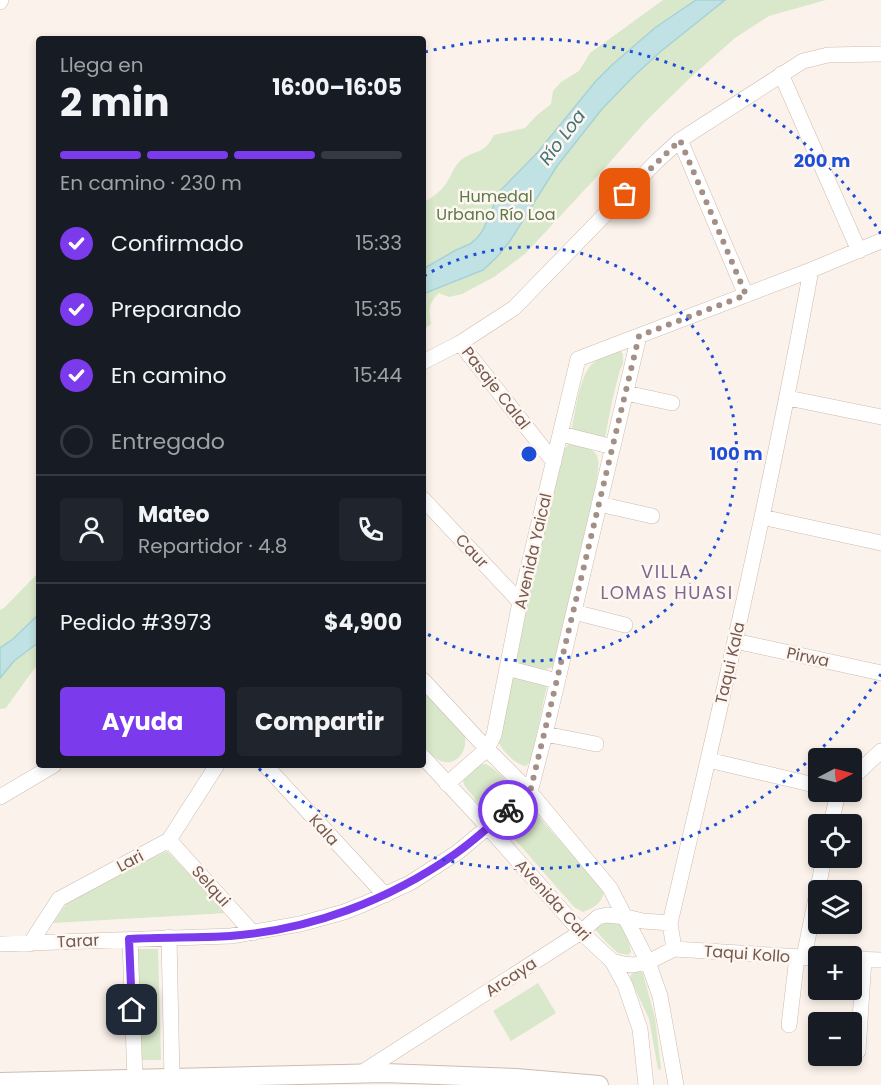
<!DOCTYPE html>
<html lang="es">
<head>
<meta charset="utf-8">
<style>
  :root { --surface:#171b24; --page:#20242c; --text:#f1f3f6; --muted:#9ea1a6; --line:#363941; --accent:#7c3aed }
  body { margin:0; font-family:Poppins,sans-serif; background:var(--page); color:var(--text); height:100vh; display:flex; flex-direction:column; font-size:22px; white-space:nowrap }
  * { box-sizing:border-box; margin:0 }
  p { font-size:20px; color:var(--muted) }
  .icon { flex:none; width:33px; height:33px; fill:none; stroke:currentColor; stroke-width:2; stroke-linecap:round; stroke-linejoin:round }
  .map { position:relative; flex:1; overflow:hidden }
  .drawer { position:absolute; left:36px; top:36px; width:390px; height:732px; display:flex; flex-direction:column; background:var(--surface); border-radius:6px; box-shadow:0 3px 9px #0003 }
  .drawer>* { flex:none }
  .needle { width:39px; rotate:84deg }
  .fabs { position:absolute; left:808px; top:748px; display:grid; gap:12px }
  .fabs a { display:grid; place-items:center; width:54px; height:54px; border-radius:6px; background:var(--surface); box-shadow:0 3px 9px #0003; font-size:30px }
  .pin { position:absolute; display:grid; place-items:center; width:51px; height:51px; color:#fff; margin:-26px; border-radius:12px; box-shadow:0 3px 9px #0006 }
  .courier { position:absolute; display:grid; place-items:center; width:60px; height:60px; margin:-30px; border:4px solid #7c3aed; border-radius:50%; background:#fff; color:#222; box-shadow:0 2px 8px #0007 }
  .headline em { font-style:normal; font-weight:700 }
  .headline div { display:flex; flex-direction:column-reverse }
  .headline { display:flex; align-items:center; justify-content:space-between; height:102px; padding:0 24px }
  h1 { font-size:39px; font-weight:700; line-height:45px }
  .bar { display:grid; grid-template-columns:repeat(4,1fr); gap:9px 6px; align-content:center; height:72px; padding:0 24px }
  .bar i { height:8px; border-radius:4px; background:var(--line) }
  .bar .on { background:var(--accent) }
  .bar p { grid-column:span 4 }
  .line { display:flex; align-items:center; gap:15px; padding:0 24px; border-top:2px solid var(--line) }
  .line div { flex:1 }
  .round { display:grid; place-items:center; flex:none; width:63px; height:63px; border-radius:6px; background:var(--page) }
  ol { padding:0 24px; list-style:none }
  li { display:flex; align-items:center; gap:18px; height:66px }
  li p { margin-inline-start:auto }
  li .icon { padding:6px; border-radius:50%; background:var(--accent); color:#fff; stroke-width:4 }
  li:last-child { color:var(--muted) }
  li i { width:33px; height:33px; border:3px solid var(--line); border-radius:50% }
  .action { display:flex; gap:12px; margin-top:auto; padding:12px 24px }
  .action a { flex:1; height:69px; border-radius:6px; background:var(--accent); color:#fff; font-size:24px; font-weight:700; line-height:69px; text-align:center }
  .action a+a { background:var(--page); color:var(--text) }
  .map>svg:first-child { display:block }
  .green { fill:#d9e8ca }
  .water { fill:#c0e2e4; stroke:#a7d2d5; stroke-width:1.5 }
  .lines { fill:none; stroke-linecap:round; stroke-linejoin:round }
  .minor-casing { stroke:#cdbbb1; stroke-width:16 }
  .tertiary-casing { stroke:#cdbbb1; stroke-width:20 }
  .minor { stroke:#fff; stroke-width:15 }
  .tertiary { stroke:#fff; stroke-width:18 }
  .done { stroke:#a38f86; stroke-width:6; stroke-dasharray:0 10.8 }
  .route { stroke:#7c3aed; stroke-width:8 }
  .ring { fill:none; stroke:#1d4ed8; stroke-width:3; stroke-dasharray:3 6 }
  .labels { text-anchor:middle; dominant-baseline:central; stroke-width:5; stroke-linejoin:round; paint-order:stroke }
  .park-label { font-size:16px; fill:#5c7948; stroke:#fef7f1 }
  .street-label { font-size:16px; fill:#74594f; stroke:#fef7f1 }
  .water-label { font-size:18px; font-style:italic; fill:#447578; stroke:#fef7f1 }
  .neighbourhood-label { font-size:18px; letter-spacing:1.5px; fill:#7e6790; stroke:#fef7f1 }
  .centre { fill:#1d4ed8; stroke:#fef7f1; stroke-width:3 }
  .ring-label { font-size:18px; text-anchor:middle; font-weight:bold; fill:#1d4ed8; stroke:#fef7f1; stroke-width:5; stroke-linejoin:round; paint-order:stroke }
</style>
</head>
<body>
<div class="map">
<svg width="881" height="1085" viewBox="0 0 881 1085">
  <rect width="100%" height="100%" fill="#fbf3eb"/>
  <path class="green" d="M 663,0 L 826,0 L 769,16 L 735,38 L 690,78 L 647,120 L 603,170 L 525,254 L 494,277 L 462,294 L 449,297 L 439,293 C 428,304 429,309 431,324 L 423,330 L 423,203 C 431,198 440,192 445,185 C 451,177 453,167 461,160 C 475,149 483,156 494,135 L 525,128 L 536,116 L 551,104 L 553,91 L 561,82 L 579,71 L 590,53 Z
    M 617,351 L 621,351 L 623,355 L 623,364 L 620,370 L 612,401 L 605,438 L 571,432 C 575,414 579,377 592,364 C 598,358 609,355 617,351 Z
    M 569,444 C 605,449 600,458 595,489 L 553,667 C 541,673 523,669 515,659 L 563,450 Z
    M 39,572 L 39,662 L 6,708 L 0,709 L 0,610 L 5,607 Z
    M 511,675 L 547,685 L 531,761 L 526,766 C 515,765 500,749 497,738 Z
    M 423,689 L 464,733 C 470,750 455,770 437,759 C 432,756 427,749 423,745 Z
    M 486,764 C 493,768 502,775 507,782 C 515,795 500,814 486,809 C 481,808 476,801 473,796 C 459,780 461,781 473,765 Z
    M 524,804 L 530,807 L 600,886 L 604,894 C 599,905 594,908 583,912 L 574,907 L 505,828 L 502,822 Z
    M 167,851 L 227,913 L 53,923 L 71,897 Z
    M 602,921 C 607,921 614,921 618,923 C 625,928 630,944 631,952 L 628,955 L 618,953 L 605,941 L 594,928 Z
    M 137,949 L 158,949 L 161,1060 L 140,1060 Z
    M 640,971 L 643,973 L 644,977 L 655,1018 L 661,1068 L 660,1070 L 658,1069 L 649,1019 L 630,978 L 632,972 Z
    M 538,983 L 556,1013 L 511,1041 L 493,1011 Z"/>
  <path class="water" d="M 696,0 L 725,0 L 660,52 L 634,76 L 602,109 L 557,166 L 510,241 L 497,257 L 483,270 L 423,294 L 423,269 L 456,250 L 470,244 L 478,237 L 483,230 L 500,191 L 538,152 L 595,82 L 613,64 L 656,27 Z
    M 39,614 L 39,642 L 14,661 L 0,678 L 0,648 L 13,639 Z"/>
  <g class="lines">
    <defs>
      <path id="minor" d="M 0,2 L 1,0
        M 781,74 L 859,251
        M 680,140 L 746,295
        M 460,343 L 554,462
        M 423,362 L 460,343 L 514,308 L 657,161 L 680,140 L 803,61 L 828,55 L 881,54
        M 626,393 L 672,403
        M 788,398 L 881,417
        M 561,434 L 613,447
        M 423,499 L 520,602
        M 599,504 L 652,516
        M 762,517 L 881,543
        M 574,612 L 625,625
        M 735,641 L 881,673
        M 507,668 L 557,681
        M 423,680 L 487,749 L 530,792 L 610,888 L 648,962 L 660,996 L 676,1085
        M 545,734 L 596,744
        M 423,757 L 488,827 L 581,932 L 612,961 L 625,985 L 640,1029 L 646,1085
        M 708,760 L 819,786
        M 265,765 L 385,895
        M 852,778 L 881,751
        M 447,784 L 487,749 L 494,735 L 520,602 L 578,359 L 811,270 L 881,241
        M 0,797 L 54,765
        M 831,825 L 838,792
        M 169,840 L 253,933
        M 169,937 L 172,1079
        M 130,939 L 135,1080
        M 0,944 L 231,936 L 300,924 L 344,912 L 364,904 L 410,883 L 458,852 L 530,792 L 545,734 L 639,336
        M 30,944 L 59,899 L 169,840 L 217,765
        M 674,949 L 670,923 C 721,706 771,489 811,270
        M 804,957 L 824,858
        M 852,959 L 881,960
        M 612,961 L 623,964 L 633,965 L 648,962 L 674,949 L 819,958
        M 789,1025 L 797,957
        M 858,1051 L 864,959
        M 361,1073 L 581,932 L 598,917 L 607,915 L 626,917 L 643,921 L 670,923"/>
      <path id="tertiary" d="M 0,1082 L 385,1073 L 516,1078 L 599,1085"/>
    </defs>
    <use href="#minor" class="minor-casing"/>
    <use href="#tertiary" class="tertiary-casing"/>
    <use href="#minor" class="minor"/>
    <use href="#tertiary" class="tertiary"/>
  </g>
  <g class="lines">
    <path class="done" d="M 508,810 L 530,792 L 544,734 L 639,336 L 746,295 L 680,140 L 625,194"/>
    <path class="route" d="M 132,1010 L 129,939 C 163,937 197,938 230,936 C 311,930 389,900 455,854 C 474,841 491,825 508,810"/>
  </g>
  <g class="ring">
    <path d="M424 276A207 207 0 1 1 424 632"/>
    <path d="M881 674A415 415 0 0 1 257 767M425 52A415 415 0 0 1 881 234"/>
  </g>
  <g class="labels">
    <g class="park-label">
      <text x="496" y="196">Humedal<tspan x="496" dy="18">Urbano Río Loa</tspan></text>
    </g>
    <g class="street-label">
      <text transform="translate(496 388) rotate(52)">Pasaje Calal</text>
      <text transform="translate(472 551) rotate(47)">Caur</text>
      <text transform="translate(533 551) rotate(-77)">Avenida Yaical</text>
      <text transform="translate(808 657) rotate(12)">Pirwa</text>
      <text transform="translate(730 663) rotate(-77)">Taqui Kala</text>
      <text transform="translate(324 830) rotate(48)">Kala</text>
      <text transform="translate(130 861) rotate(-28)">Lari</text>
      <text transform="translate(211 886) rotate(48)">Selqui</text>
      <text transform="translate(553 900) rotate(48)">Avenida Cari</text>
      <text transform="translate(78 941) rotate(-3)">Tarar</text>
      <text transform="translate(747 954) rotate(4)">Taqui Kollo</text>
      <text transform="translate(511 977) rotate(-33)">Arcaya</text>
    </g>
    <g class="water-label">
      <text transform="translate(562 137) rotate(-53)">Río Loa</text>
    </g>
    <g class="neighbourhood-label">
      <text x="667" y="571">VILLA<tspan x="667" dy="21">LOMAS HUASI</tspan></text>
    </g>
  </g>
  <circle cx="529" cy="454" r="9" class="centre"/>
  <g class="ring-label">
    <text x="822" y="167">200 m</text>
    <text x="736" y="460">100 m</text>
  </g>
</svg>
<div class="fabs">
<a><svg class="needle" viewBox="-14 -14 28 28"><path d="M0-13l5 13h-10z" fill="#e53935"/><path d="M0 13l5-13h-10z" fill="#9ea1a6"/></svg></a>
<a><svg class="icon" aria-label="locate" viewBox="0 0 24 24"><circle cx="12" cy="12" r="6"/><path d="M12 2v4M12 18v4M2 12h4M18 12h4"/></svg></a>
<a><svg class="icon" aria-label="layers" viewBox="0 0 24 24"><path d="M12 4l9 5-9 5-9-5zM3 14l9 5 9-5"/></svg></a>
<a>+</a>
<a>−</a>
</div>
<div class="pin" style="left:625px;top:194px;background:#ea580c"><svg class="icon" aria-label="bag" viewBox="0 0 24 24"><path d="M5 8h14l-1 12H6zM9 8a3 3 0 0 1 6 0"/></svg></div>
<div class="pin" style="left:132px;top:1010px;background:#1f2937"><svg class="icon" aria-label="home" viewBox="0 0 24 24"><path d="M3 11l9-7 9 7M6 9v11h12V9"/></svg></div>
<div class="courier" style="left:508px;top:810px"><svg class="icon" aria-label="bike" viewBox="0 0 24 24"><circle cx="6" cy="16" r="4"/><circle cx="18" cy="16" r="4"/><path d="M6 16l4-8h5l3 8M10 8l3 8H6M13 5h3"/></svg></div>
<section class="drawer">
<div class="headline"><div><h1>2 min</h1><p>Llega en</p></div><em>16:00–16:05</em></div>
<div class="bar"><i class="on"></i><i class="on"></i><i class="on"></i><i></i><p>En camino · 230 m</p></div>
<ol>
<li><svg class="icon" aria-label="check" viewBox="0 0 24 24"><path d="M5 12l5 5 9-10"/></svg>Confirmado<p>15:33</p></li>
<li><svg class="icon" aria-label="check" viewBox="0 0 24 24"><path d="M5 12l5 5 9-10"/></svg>Preparando<p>15:35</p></li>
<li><svg class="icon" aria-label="check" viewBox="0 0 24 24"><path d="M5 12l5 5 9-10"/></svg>En camino<p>15:44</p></li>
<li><i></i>Entregado</li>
</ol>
<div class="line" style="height:108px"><a class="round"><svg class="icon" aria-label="person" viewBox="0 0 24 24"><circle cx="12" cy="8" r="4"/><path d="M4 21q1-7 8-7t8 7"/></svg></a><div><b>Mateo</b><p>Repartidor · 4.8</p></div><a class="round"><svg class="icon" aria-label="phone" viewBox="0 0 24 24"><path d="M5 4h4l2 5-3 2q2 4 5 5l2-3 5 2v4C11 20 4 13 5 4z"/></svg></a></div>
<div class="line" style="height:78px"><div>Pedido #3973</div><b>$4,900</b></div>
<div class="action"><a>Ayuda</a><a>Compartir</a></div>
</section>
</div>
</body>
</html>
